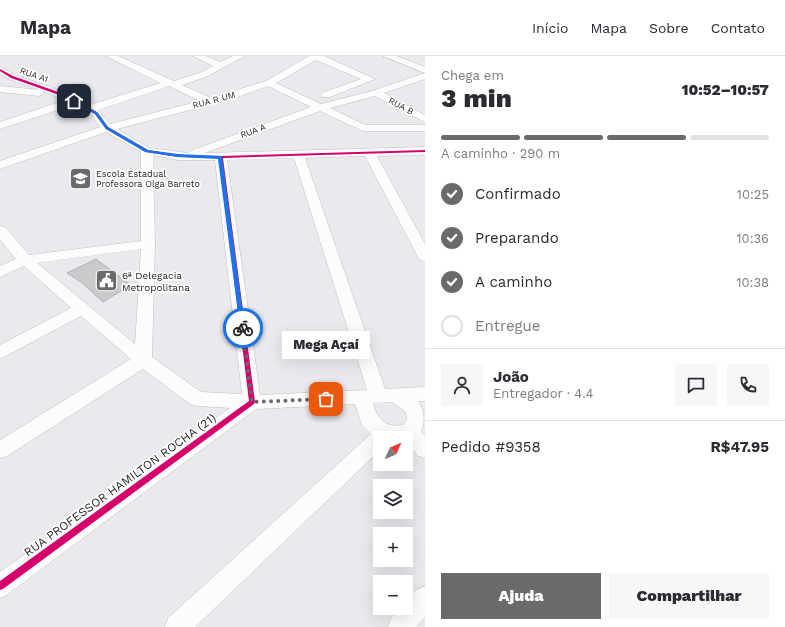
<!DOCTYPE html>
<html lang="pt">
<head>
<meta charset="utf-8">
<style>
  :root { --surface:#fff; --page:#f7f7f7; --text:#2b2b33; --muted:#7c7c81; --line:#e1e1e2; --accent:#6a696c }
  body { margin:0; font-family:"Work Sans",sans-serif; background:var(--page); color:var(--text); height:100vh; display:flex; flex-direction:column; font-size:15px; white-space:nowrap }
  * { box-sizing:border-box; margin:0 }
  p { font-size:13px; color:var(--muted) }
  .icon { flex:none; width:22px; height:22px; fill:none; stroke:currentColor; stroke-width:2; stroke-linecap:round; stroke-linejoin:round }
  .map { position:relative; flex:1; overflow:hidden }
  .drawer { display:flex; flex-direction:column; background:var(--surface); width:360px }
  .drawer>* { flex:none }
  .needle { width:26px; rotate:45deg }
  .controls { position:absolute; left:373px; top:375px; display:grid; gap:8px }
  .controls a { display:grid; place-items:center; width:40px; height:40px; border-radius:0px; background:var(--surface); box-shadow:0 4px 16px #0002; font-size:20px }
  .pin { position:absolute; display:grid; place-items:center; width:34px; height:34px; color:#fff; margin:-17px; border-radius:8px; box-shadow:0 2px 6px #0006 }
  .courier { position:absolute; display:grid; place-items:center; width:40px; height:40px; margin:-20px; border:3px solid #1a73e8; border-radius:50%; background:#fff; color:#222; box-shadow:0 1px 5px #0007 }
  .bubble { position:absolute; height:28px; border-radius:0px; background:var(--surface); box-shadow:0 4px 16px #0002; font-size:13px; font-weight:800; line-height:28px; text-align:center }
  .head em { font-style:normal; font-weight:800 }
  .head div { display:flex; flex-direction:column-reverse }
  .head { display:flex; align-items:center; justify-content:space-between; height:68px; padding:0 16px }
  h1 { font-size:26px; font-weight:800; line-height:30px }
  .bar { display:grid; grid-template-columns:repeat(4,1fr); gap:6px 4px; align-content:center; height:48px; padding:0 16px }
  .bar i { height:5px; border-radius:3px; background:var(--line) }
  .bar .on { background:var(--accent) }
  .bar p { grid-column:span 4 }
  .line { display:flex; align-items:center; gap:10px; padding:0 16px; border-top:1px solid var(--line) }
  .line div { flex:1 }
  .round { display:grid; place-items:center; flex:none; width:42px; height:42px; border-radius:0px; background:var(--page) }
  ol { padding:0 16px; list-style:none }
  li { display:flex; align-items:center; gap:12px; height:44px }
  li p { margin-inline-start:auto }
  li .icon { padding:4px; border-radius:50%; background:var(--accent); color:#fff; stroke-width:4 }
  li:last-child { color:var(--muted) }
  li i { width:22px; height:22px; border:2px solid var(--line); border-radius:50% }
  .cta { display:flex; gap:8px; margin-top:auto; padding:8px 16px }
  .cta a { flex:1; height:46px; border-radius:0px; background:var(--accent); color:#fff; font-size:16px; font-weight:800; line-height:46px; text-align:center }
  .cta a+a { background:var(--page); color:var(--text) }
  header { display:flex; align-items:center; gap:24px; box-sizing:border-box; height:56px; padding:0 20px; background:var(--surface); border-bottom:1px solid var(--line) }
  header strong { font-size:19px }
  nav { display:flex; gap:22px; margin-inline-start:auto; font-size:14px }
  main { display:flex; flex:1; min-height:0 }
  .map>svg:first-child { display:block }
  .building { fill:#cac9cc; stroke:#b3b1b5 }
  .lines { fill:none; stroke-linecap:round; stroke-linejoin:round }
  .minor-casing { stroke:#c0bec1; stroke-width:1 }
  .minor { fill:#fcfcfc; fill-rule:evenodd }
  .cycleway-casing { stroke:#fff; stroke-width:2 }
  .cycleway { fill:#d6006c; fill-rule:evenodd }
  .route { fill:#1a73e8 }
  .done { stroke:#6a696c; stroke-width:4; stroke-dasharray:0 7.2 }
  .labels { text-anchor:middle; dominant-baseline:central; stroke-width:3.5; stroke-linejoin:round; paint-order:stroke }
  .far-street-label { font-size:9px; fill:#252426; stroke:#fff }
  .far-poi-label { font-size:9px; fill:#252426; stroke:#fff; text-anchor:start }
  .poi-label { font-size:10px; fill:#252426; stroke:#fff; text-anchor:start }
  .near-street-label { font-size:12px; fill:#252426; stroke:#fff }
</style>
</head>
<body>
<header>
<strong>Mapa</strong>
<nav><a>Início</a><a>Mapa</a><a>Sobre</a><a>Contato</a></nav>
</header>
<main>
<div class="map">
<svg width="425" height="571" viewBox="0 0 425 571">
  <rect width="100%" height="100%" fill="#ebe9ed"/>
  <path class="building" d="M 96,203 L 131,229 L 103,246 L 81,226 L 67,217 Z"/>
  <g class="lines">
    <defs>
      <path id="minor" d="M 106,0 L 118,0 L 174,25 L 200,17 L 213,10 L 193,0 L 206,0 L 220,6 L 233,0 L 245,0 L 206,21 L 182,29 L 211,42 L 266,25 L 309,0 L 324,0 L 375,23 L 330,41 L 322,41 L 321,39 L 322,37 L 361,23 L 316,4 L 276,27 L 321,48 L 372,35 L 425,17 L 425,23 L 384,37 L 425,59 L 425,66 L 375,40 L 330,52 L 365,69 L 425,69 L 425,75 L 363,75 L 320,55 L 205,97 L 425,91 L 425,99 L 377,100 L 425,188 L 425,205 L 420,204 L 418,201 L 365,100 L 305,102 L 385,333 L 425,331 L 425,345 L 418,345 C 425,354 425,365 421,376 L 425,380 L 425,402 L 418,400 L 406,385 L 406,382 L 380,382 L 380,394 L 195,571 L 165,571 L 168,562 L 371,378 L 362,369 L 355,348 L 256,353 L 8,538 L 0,542 L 0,516 L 230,352 L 197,350 L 190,348 L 143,313 L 7,400 L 0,402 L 0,384 L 131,303 L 81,260 L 0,303 L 0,289 L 71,252 L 24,210 L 0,221 L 0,210 L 16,203 L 0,183 L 0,170 L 5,171 L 29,199 L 141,185 L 141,96 L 106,76 L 0,113 L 0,105 L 100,71 L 92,59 L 73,49 L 0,73 L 0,66 L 65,44 L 43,35 L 43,39 L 39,40 L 0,36 L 0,30 L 40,34 L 9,23 L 0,18 L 0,11 L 15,19 L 67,37 L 90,49 L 160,27 ZM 169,30 L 200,45 L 110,68 L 98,54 ZM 268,30 L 311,51 L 190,95 L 188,97 L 150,92 L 117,73 L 232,43 ZM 153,99 L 178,104 L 215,104 L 242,338 L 201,336 L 152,301 L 155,188 ZM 294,102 L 367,334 L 260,339 L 227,104 ZM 141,193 L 135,288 L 37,207 ZM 392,346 L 406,356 L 407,364 L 403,369 C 386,372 377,364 373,347 Z
        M 383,0 L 396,0 L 425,11 L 425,17 Z
        M 425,530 L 425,561 L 416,571 L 388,571 L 391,562 L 400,552 L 406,552 L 406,545 L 416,534 Z"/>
    </defs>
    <use href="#minor" class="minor-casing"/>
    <use href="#minor" class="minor"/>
    <defs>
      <path id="cycleway" d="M 0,13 L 13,20 L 64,38 L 97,56 L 108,71 L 148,94 L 178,99 L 221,100 L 425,94 L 425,96 L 223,102 L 255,346 L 254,348 L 3,533 L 0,534 L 0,525 L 249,345 L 219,102 L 178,101 L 146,96 L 106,73 L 95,58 L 62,40 L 11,22 L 0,15 Z"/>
    </defs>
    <use href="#cycleway" class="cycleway-casing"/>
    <use href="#cycleway" class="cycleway"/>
  </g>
  <path class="route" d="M 75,44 L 98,57 L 108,71 L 148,94 L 178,98 L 222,100 L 245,273 L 240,272 L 218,103 L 178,101 L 145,96 L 106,73 L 95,58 L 72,45 Z"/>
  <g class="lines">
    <path class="done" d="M 243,272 L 252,346 L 326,343"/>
  </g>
  <defs>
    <symbol id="school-square" viewBox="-11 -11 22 22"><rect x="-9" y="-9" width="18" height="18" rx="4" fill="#6a696c" stroke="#fff"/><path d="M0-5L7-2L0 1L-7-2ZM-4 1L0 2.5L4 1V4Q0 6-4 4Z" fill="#fff"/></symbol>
    <symbol id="civic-square" viewBox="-11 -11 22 22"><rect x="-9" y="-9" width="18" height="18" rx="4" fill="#6a696c" stroke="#fff"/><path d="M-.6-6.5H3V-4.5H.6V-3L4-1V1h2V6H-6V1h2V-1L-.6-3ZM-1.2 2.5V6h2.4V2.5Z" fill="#fff"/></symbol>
  </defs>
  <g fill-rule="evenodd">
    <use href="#school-square" x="68" y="110" width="25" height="25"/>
    <use href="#civic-square" x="94" y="212" width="25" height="25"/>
  </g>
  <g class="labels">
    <g class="far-street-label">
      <text transform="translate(34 19) rotate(19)">RUA A1</text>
      <text transform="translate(214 44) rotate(-15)">RUA R UM</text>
      <text transform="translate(401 50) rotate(28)">RUA B</text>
      <text transform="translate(253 75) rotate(-20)">RUA A</text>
    </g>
    <g class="far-poi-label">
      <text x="96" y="118">Escola Estadual<tspan x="96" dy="10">Professora Olga Barreto</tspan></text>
    </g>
    <g class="poi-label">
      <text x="122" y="219">6ª Delegacia<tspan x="122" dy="12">Metropolitana</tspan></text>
    </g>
    <g class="near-street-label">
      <text transform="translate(120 429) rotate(-36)">RUA PROFESSOR HAMILTON ROCHA (21)</text>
    </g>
  </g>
</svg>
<div class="controls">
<a><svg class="needle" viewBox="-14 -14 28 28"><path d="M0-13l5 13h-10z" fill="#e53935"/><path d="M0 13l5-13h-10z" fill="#7c7c81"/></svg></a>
<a><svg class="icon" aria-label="layers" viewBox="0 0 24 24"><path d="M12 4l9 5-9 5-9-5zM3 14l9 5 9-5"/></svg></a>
<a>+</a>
<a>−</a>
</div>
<div class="pin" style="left:326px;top:343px;background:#ea580c"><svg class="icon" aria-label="bag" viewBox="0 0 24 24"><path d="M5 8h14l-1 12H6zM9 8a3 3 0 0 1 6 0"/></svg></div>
<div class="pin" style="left:74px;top:45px;background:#1f2937"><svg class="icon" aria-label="home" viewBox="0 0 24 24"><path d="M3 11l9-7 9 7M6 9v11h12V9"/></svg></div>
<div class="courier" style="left:243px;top:272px"><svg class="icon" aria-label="bike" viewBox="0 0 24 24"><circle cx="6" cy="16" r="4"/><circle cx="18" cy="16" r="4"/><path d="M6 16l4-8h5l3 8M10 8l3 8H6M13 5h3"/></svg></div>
<div class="bubble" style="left:282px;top:275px;width:88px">Mega Açaí</div>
</div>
<section class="drawer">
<div class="head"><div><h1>3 min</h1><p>Chega em</p></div><em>10:52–10:57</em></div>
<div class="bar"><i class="on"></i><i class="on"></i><i class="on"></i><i></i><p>A caminho · 290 m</p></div>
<ol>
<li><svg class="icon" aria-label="check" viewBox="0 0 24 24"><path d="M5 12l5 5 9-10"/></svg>Confirmado<p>10:25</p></li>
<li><svg class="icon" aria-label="check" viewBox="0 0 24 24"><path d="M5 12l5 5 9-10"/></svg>Preparando<p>10:36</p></li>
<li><svg class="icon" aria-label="check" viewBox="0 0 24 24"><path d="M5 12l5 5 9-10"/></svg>A caminho<p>10:38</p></li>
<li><i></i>Entregue</li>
</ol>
<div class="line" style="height:72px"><a class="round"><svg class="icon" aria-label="person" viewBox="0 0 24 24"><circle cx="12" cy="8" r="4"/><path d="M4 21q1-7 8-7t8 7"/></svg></a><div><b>João</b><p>Entregador · 4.4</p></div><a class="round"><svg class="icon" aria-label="chat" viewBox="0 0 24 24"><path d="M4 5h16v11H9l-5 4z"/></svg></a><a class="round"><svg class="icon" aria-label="phone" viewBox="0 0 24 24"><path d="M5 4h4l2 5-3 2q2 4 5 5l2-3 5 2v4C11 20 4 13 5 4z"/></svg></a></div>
<div class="line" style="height:52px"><div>Pedido #9358</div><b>R$47.95</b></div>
<div class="cta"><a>Ajuda</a><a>Compartilhar</a></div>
</section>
</main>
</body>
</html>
